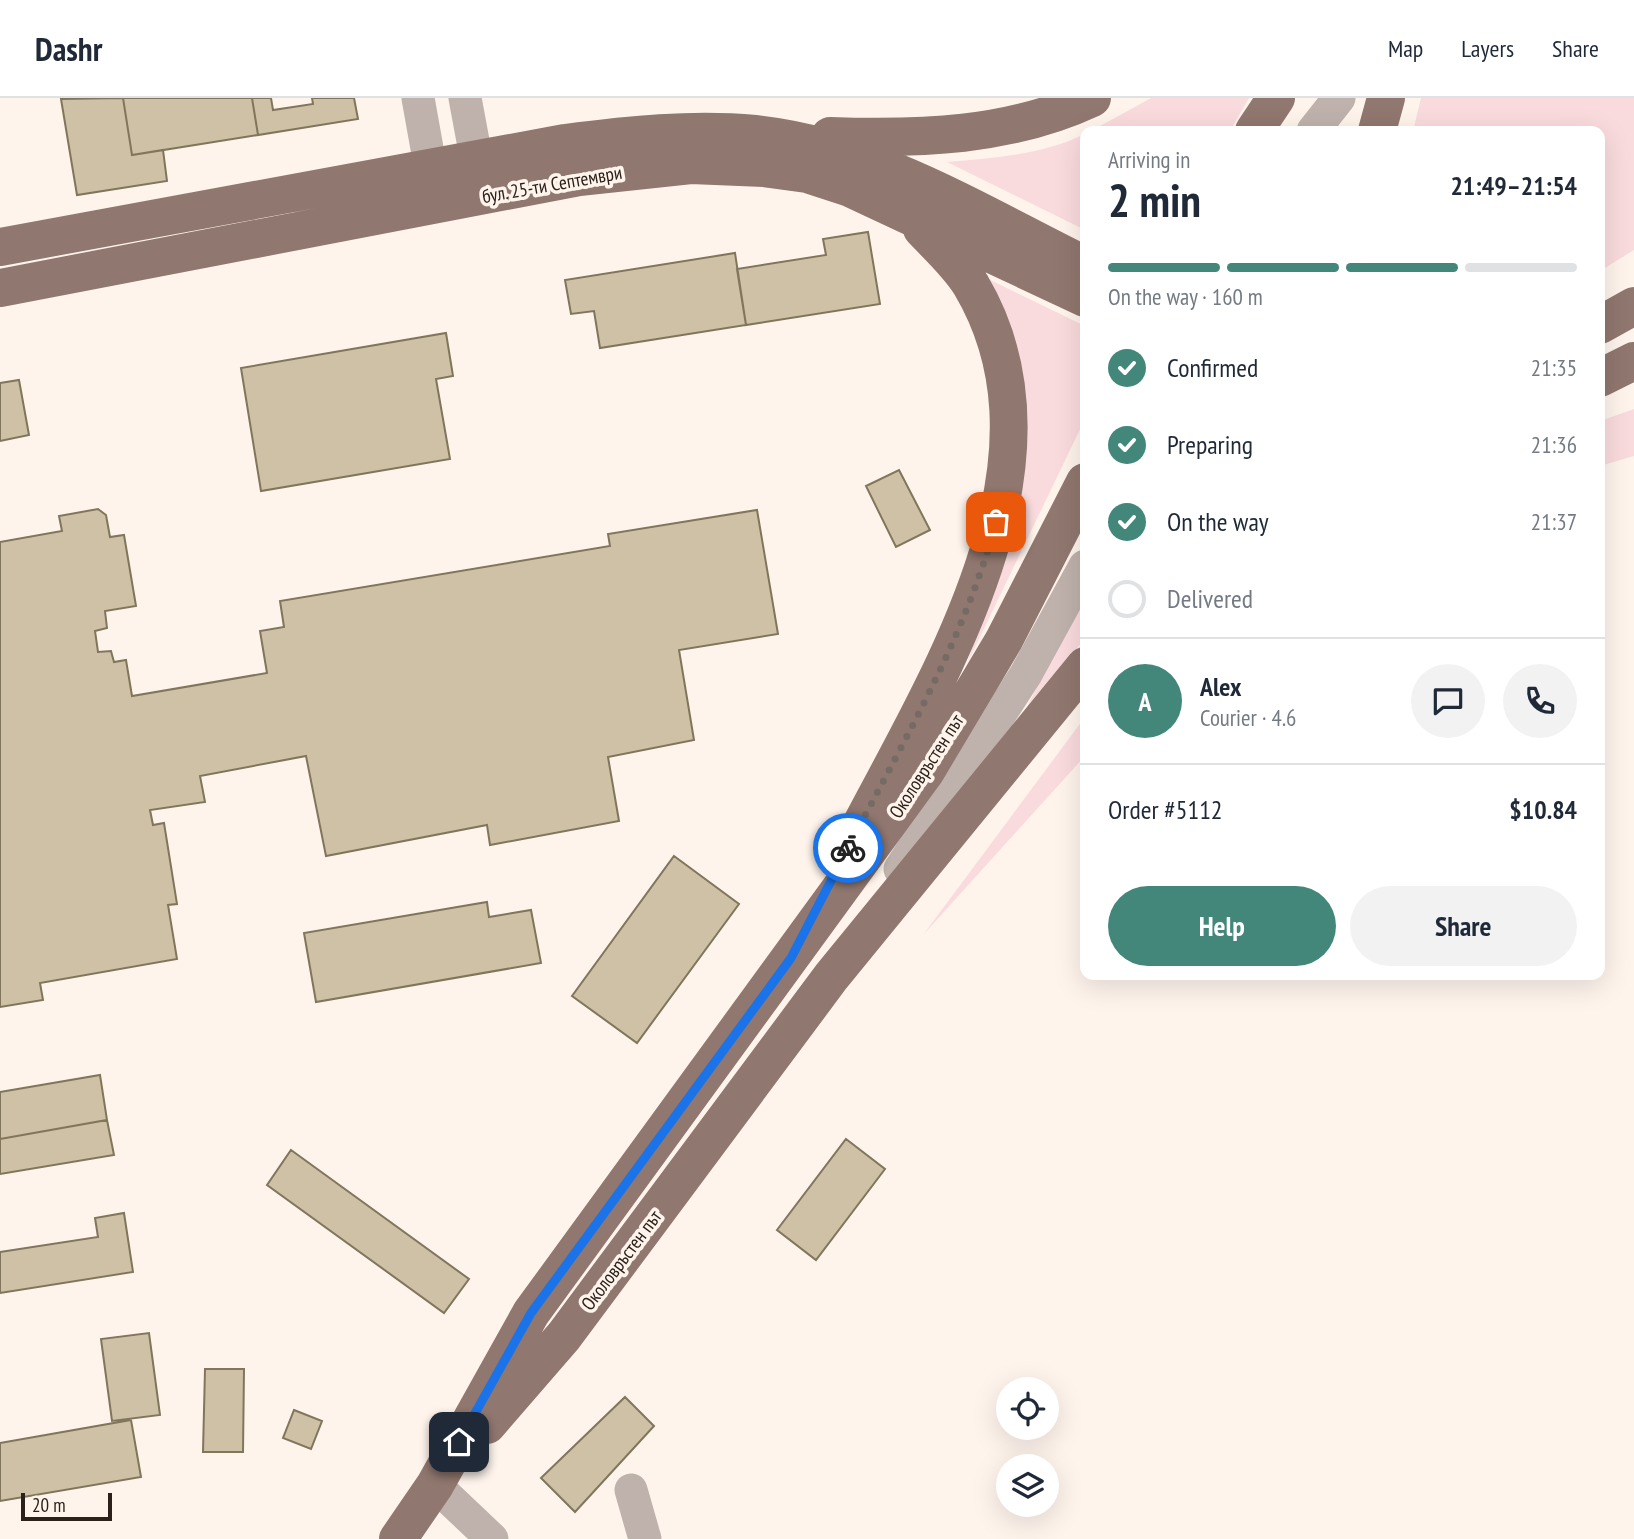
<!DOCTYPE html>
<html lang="en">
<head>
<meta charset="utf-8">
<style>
  :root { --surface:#fff; --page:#f2f2f3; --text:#1f2937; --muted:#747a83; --line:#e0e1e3; --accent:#43877a }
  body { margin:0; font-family:"PT Sans Narrow",sans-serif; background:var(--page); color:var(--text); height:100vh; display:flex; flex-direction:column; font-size:26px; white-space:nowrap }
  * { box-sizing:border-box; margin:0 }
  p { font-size:23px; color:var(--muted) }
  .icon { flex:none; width:38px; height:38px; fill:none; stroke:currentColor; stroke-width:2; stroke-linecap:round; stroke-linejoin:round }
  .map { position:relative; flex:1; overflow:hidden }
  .side { position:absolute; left:1080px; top:28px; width:525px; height:854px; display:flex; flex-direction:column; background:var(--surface); border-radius:14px; box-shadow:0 7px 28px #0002 }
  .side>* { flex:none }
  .fabs { position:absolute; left:996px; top:1279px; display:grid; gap:14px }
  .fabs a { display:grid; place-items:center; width:63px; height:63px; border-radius:50%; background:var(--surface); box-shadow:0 7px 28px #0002; font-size:35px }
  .scale { position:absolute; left:21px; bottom:18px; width:91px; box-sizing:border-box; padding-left:7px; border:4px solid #2b211a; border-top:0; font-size:19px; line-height:24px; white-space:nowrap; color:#2b211a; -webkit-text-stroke:5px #fef4ec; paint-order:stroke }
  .pin { position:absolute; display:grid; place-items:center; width:60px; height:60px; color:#fff; margin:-30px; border-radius:14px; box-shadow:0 4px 10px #0006 }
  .courier { position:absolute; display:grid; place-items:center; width:70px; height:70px; margin:-35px; border:5px solid #1a73e8; border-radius:50%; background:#fff; color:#222; box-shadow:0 2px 9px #0007 }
  .overview em { font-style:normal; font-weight:600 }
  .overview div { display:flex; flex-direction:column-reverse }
  .overview { display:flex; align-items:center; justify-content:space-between; height:119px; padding:0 28px }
  h1 { font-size:46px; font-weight:600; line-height:52px }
  .bar { display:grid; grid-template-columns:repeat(4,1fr); gap:10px 7px; align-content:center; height:84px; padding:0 28px }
  .bar i { height:9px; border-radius:5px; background:var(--line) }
  .bar .selected { background:var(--accent) }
  .bar p { grid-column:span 4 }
  .line { display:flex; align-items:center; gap:18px; padding:0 28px; border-top:2px solid var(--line) }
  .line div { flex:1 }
  .round { display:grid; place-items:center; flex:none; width:74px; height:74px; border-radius:37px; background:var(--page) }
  ol { padding:0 28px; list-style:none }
  li { display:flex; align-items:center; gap:21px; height:77px }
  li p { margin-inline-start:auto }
  li .icon { padding:7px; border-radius:50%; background:var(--accent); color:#fff; stroke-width:4 }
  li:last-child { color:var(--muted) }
  li i { width:38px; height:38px; border:4px solid var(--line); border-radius:50% }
  .cta { display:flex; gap:14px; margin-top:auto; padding:14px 28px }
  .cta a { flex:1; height:80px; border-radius:42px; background:var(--accent); color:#fff; font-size:28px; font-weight:600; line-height:80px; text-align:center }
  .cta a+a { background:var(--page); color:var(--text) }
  header { display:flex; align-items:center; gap:42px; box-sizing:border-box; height:98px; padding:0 35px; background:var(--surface); border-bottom:2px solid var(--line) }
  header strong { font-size:33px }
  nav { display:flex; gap:38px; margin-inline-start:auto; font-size:24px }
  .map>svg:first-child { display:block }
  .green { fill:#fadbdd }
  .building { fill:#cec1a6; stroke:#81755c; stroke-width:2 }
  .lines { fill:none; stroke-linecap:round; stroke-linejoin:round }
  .minor { stroke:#bfb1ac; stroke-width:33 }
  .major { stroke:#90776f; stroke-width:38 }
  .done { stroke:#756b64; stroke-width:7; stroke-dasharray:0 12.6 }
  .route { stroke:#1a73e8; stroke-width:9 }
  .labels { text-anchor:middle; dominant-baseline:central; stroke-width:7; stroke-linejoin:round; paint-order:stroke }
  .street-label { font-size:19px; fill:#2b211a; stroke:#fef4ec }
</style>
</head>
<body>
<header>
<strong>Dashr</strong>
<nav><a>Map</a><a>Layers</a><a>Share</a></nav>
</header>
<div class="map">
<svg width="1634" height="1441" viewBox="0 0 1634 1441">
  <rect width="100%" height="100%" fill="#fef4ec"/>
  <path class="green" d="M 1151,0 L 1249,0 L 1230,33 L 1091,33 Z
    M 1421,0 L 1634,0 L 1634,152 L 1600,173 L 1600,33 L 1413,33 Z
    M 1085,36 L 1085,132 L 947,64 C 994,60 1041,57 1085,36 Z
    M 978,176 L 1085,228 L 1085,321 L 967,566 L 991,492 L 1015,400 Z
    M 1634,311 L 1634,358 L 1600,368 L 1600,323 Z
    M 1085,496 L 1085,540 L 1016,630 Z
    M 1085,619 L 1085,658 L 923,837 Z"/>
  <path class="building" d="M 123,0 L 132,57 L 163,52 L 167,83 L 77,97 L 61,1 Z
    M 123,0 L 252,0 L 258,37 L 132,57 Z
    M 252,0 L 271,0 L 273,12 L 313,6 L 312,0 L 354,0 L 358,21 L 258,37 Z
    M 868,134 L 880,206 L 746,227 L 737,171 L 826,157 L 823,141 Z
    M 735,155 L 746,227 L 600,250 L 594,213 L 571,216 L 565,182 Z
    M 446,235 L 453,278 L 436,281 L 450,361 L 261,393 L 241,270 Z
    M 19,282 L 29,337 L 0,343 L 0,285 Z
    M 899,372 L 930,432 L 896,449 L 866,388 Z
    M 98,411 L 106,417 L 110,439 L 124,437 L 136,508 L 105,513 L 107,530 L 95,533 L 98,554 L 111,553 L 114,564 L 126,562 L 132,598 L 267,575 L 260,533 L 284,529 L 280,503 L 610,448 L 608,436 L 757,412 L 778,536 L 679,552 L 694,642 L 608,659 L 619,723 L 490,747 L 487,727 L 326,758 L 306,658 L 200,678 L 205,704 L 150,712 L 153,727 L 164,725 L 177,806 L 168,807 L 177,861 L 40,885 L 43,902 L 0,909 L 0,444 L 62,433 L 59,418 Z
    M 674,758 L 739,806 L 637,945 L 572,898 Z
    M 487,804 L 489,819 L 531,812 L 541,865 L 316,904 L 304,835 Z
    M 100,977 L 107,1022 L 0,1041 L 0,994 Z
    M 107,1022 L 114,1057 L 0,1076 L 0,1041 Z
    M 846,1041 L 885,1071 L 816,1162 L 777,1132 Z
    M 291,1052 L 469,1181 L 444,1215 L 267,1087 Z
    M 124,1115 L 133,1174 L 0,1195 L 0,1154 L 98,1139 L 95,1120 Z
    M 149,1235 L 160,1317 L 112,1323 L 101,1241 Z
    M 205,1271 L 244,1271 L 243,1354 L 203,1354 Z
    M 625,1299 L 654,1328 L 575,1414 L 541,1380 Z
    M 294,1312 L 322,1323 L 311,1351 L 283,1340 Z
    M 131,1322 L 141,1379 L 0,1403 L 0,1345 Z"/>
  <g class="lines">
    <path class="minor" d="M 418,0 L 435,95
      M 465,0 L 481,86
      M 1313,33 L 1339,0
      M 900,771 L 1026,576 L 1085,468
      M 435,1387 L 492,1441
      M 631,1392 L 645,1441"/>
    <path class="major" d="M 1254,33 L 1276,0
      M 1377,33 L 1386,0
      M 830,38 C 919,41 1009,39 1092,0
      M 0,149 L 565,45 C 628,37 692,30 755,36 C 873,48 981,116 1085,167
      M 0,190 L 579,79 L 691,67 L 764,70 L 807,76 L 850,90 L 1085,200
      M 1600,227 L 1634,208
      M 1600,280 L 1634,263
      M 853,742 C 935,583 1077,366 971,187 C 958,166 939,149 922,131
      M 487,1327 L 564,1238 L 831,879 L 1085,568
      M 398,1441 L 435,1387 L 531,1215 L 926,673 L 1004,542 L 1085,384"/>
  </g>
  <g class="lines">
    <path class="done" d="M 848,750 C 903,644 965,540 996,424"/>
    <path class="route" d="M 459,1344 L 531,1215 L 791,860 L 848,750"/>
  </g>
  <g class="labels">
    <g class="street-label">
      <text transform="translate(552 86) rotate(-10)">бул. 25-ти Септември</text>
      <text transform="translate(926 668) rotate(-57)">Околовръстен път</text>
      <text transform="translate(621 1162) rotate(-53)">Околовръстен път</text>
    </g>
  </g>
</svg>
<div class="fabs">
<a><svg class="icon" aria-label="locate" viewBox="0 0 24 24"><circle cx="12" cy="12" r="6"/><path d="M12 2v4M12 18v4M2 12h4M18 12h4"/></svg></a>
<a><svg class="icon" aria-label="layers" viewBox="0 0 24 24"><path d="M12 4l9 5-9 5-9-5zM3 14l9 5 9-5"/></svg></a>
</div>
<div class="scale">20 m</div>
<div class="pin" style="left:996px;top:424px;background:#ea580c"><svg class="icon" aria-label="bag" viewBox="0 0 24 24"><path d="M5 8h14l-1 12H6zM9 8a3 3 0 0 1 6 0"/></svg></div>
<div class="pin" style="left:459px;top:1344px;background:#1f2937"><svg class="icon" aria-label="home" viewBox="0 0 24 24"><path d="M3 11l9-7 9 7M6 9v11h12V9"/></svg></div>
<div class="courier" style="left:848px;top:750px"><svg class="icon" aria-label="bike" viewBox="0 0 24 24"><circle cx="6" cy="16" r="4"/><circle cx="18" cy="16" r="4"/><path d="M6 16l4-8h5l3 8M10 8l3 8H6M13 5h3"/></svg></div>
<section class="side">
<div class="overview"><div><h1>2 min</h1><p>Arriving in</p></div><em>21:49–21:54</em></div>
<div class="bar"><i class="selected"></i><i class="selected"></i><i class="selected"></i><i></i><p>On the way · 160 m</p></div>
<ol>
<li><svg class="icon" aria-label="check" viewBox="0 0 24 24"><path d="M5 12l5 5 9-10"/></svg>Confirmed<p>21:35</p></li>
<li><svg class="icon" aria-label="check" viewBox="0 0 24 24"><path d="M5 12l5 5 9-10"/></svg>Preparing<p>21:36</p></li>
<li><svg class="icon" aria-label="check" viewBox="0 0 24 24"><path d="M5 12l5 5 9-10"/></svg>On the way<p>21:37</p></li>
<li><i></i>Delivered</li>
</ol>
<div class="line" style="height:126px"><b class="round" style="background:var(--accent);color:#fff">A</b><div><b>Alex</b><p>Courier · 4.6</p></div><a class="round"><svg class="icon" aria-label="chat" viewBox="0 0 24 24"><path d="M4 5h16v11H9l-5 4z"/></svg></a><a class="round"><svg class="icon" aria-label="phone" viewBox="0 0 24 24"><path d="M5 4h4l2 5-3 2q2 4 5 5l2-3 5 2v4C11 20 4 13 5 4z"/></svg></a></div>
<div class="line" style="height:91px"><div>Order #5112</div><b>$10.84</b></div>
<div class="cta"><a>Help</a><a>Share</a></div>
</section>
</div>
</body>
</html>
